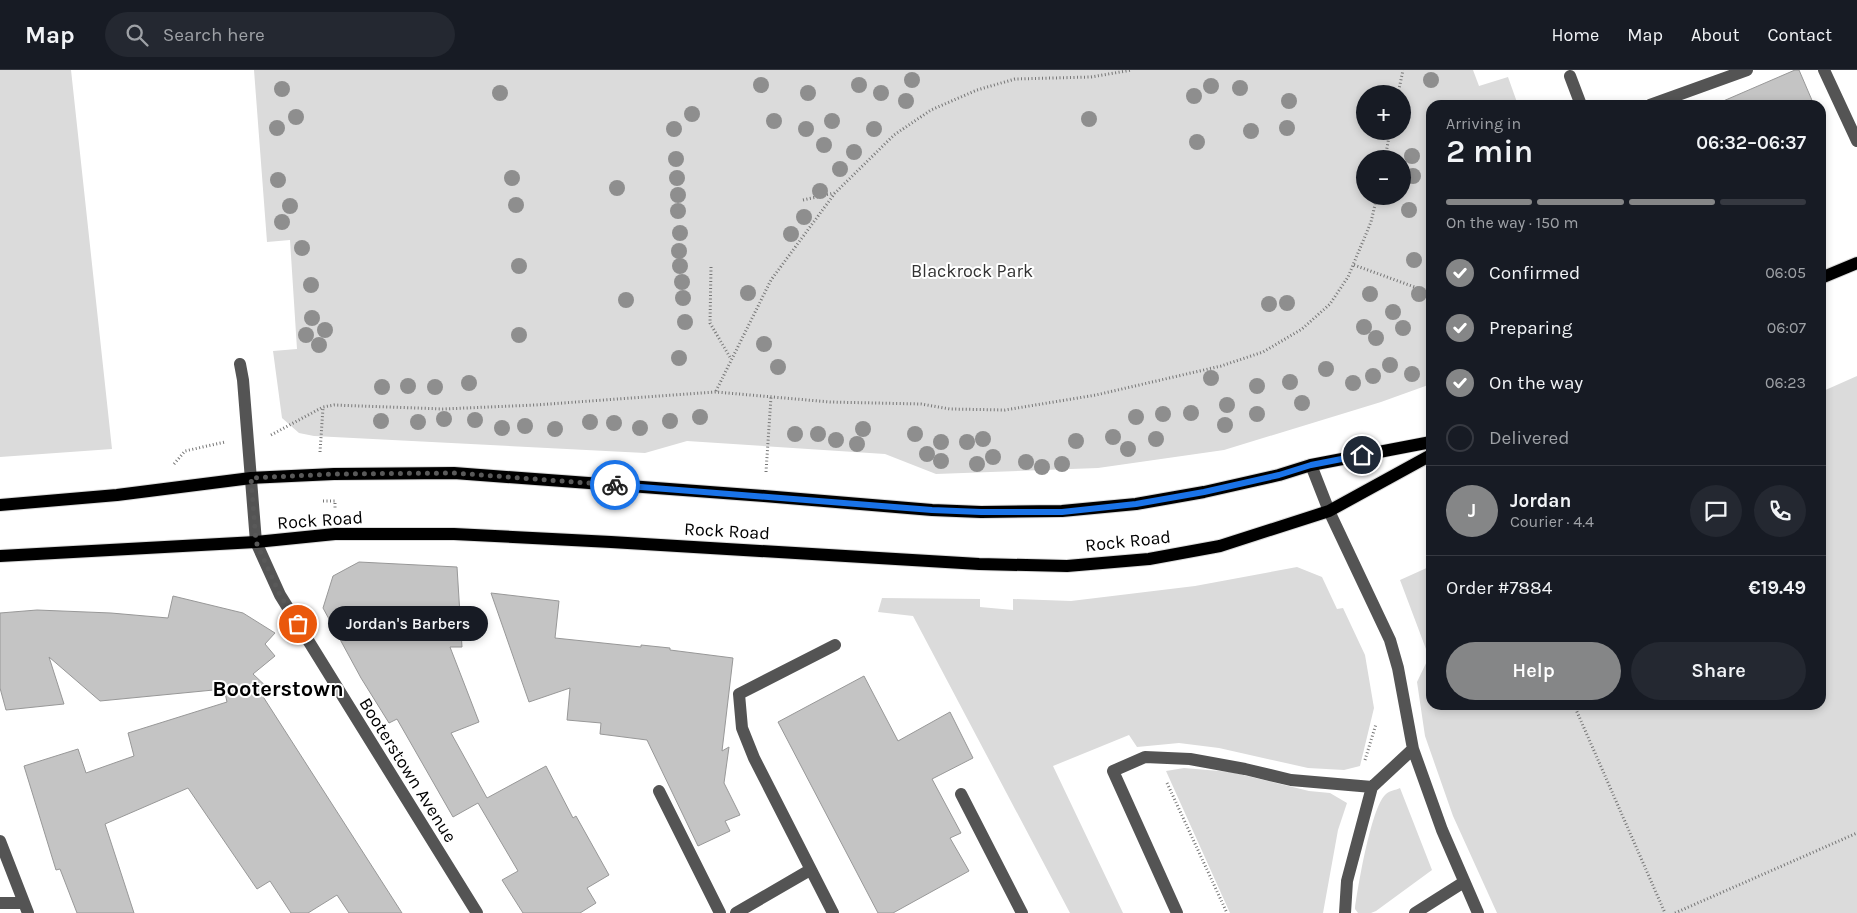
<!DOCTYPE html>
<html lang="en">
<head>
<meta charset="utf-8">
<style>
  :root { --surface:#171b24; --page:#242831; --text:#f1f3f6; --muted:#9ea1a6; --line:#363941; --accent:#858687 }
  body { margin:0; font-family:Karla,sans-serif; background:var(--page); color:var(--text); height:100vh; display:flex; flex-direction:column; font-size:19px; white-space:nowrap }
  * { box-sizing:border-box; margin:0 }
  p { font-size:16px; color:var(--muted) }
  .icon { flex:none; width:28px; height:28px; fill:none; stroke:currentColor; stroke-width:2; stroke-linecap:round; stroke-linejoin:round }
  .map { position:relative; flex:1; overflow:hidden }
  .panel { position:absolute; left:1426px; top:30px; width:400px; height:610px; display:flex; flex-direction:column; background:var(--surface); border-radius:15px; box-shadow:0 2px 8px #0003 }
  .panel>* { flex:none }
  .tools { position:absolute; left:1356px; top:15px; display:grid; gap:10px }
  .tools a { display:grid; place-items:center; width:55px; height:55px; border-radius:50%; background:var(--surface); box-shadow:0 2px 8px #0003; font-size:25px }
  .pin { position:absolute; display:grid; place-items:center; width:42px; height:42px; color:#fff; margin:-21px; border:2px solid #fff; border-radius:50%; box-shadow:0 1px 5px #0007 }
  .courier { position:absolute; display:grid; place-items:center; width:50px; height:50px; margin:-25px; border:4px solid #1a73e8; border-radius:50%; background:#fff; color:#222; box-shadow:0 1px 6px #0007 }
  .bubble { position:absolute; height:35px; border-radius:18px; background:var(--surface); box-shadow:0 2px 8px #0003; font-size:16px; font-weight:600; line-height:35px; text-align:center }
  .headline em { font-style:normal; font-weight:600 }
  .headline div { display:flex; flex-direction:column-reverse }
  .headline { display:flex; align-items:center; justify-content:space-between; height:85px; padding:0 20px }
  h1 { font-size:32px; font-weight:600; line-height:38px }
  .bar { display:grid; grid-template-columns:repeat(4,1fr); gap:8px 5px; align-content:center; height:60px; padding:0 20px }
  .bar i { height:6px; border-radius:4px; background:var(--line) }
  .bar .on { background:var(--accent) }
  .bar p { grid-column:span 4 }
  .line { display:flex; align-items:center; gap:12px; padding:0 20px; border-top:1px solid var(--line) }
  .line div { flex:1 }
  .round { display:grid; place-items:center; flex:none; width:52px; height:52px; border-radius:26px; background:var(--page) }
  ol { padding:0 20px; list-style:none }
  li { display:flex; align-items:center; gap:15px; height:55px }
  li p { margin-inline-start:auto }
  li .icon { padding:5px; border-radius:50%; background:var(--accent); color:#fff; stroke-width:4 }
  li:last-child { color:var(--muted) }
  li i { width:28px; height:28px; border:2px solid var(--line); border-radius:50% }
  .action { display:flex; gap:10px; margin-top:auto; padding:10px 20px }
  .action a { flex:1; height:58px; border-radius:30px; background:var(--accent); color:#fff; font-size:20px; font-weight:600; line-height:58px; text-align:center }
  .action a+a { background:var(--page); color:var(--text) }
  header { display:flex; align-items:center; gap:30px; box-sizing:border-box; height:70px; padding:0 25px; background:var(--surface); border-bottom:1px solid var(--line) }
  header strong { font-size:24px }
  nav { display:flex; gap:28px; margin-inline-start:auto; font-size:18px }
  .search { width:350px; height:45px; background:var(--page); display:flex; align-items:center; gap:12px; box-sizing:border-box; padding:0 18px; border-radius:28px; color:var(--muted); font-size:19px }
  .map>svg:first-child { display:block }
  .green { fill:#dbdbdb; fill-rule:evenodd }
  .building { fill:#c4c4c4; stroke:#989898 }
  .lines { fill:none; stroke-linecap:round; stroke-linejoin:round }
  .major-casing { stroke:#dbdbdb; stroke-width:14 }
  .path { stroke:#767676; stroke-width:3; stroke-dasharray:1 2.5; stroke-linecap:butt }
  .minor { stroke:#545454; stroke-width:12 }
  .major { stroke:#000; stroke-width:12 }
  .tree { fill:#8e8e8e }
  .done { stroke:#595959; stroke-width:5; stroke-dasharray:0 9 }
  .route { stroke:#1a73e8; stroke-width:6 }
  .labels { text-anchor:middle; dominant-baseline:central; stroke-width:4; stroke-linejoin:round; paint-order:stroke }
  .park-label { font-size:18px; fill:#323232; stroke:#fff }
  .street-label { font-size:18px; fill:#000; stroke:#fff }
  .district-label { font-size:22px; font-weight:bold; fill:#000; stroke:#fff }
</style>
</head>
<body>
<header>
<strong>Map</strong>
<div class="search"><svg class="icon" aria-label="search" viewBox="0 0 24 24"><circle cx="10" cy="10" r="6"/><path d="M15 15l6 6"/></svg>Search here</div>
<nav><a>Home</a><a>Map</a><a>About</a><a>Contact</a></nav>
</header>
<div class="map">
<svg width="1857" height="843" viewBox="0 0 1857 843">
  <rect width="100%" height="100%" fill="#fff"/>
  <path class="green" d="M 0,0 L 71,0 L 112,379 L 0,387 Z
    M 254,0 L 1473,0 L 1479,16 L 1508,7 L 1518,35 L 1431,35 L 1431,314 L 1381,332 L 1224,380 L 1098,398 L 936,404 L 885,384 L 687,371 L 645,383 L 314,366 L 299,363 L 282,348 L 273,281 L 297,279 L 290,170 L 267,172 ZM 1365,24 L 1402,24 L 1402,61 L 1365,61 ZM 1365,89 L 1402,89 L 1402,126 L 1365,126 Z
    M 1857,306 L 1857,843 L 1497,843 L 1453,746 L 1425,666 L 1417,612 L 1429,587 L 1400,510 L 1431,496 L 1431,635 L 1821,635 L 1821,322 Z
    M 1297,497 L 1322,507 L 1337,539 L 1343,538 L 1365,585 L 1374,638 L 1360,696 L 1344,700 L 1308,698 L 1219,678 L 1179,673 L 1137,677 L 1129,665 L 1053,696 L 1123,843 L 1070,843 L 913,546 L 878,542 L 882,528 L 980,529 L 980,537 L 1013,540 L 1013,529 L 1071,531 L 1195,516 Z
    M 1184,698 L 1231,702 L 1309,721 L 1330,723 L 1347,733 L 1338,760 L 1323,843 L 1230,843 L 1166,701 Z
    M 1400,718 L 1432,800 L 1376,841 L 1371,843 L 1358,843 L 1355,839 C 1358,816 1371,739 1385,725 C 1388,721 1396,720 1400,718 Z"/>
  <path class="building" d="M 1795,0 L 1799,0 L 1814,35 L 1714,35 Z
    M 359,492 L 457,497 L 462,577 L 450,577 L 479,652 L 451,663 L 487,728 L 546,696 L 573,748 L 576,746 L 609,805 L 587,818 L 596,833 L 580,843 L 523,843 L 502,810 L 518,801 L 478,733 L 453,747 L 397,649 L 389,653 L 361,608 L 323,538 L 333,506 Z
    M 491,523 L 559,531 L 555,568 L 641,577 L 641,575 L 670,578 L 670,580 L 733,588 L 722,681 L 729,677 L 724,713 L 740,745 L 725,751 L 730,761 L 698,776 L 647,670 L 600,664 L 601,653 L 567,650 L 570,618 L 529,632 Z
    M 173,526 L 243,543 L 275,563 L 265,574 L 275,586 L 253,604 L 270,620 L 262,625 L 402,843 L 349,843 L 337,825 L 308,843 L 291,843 L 270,811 L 257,819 L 188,718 L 105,754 L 134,843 L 77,843 L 60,799 L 56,800 L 24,696 L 78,679 L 86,703 L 134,686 L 128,663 L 227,632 L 224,619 L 100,631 L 49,587 L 64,634 L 6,640 L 0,618 L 0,543 L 37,540 L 111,543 L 168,548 Z
    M 864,606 L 898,671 L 950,642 L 973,688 L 932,709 L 961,763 L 950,768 L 969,801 L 893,843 L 878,843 L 778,652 Z"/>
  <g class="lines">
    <defs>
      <path id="major" d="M 1821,208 L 1857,193
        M 0,435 L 117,425 L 251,408 L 334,404 L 454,403 L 764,426 L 932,440 L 981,442 L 1062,441 L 1136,434 L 1204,422 L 1279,405 L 1311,395 L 1431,372
        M 0,486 L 256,472 L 335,464 L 454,464 L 611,472 L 979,494 L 1067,496 L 1149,489 L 1220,476 L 1329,441 L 1431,385"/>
    </defs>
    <use href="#major" class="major-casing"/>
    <path class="path" d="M 1398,24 L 1403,0
      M 1385,89 L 1390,61
      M 803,130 L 834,123
      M 1354,195 L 1431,223
      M 711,197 L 710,253 L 731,289
      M 716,321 L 771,210 L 835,123 L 894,65 L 931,40 L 977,20 L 1015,9 L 1091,7 L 1132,0
      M 271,365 L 323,337 L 334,335 L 443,339 L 535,335 L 716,322 L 830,332 L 921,334 L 950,339 L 1005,340 L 1096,325 L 1221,296 L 1263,282 L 1302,259 L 1330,234 L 1348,207 L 1371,152 L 1377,126
      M 320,382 L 323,338
      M 174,394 L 185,381 L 225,372
      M 766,402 L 771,327
      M 323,431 L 335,431 L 335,440
      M 1574,635 L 1665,843
      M 1365,690 L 1376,654
      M 1167,713 L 1227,843
      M 1675,843 L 1857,763"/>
    <path class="minor" d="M 1824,0 L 1857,71
      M 1570,6 L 1581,35
      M 1650,35 L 1747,0
      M 240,294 L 243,310 L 256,472 L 280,525 L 477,843
      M 1311,395 L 1329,441 L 1390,570 L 1398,598 L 1413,679 L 1442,760 L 1478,843
      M 659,721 L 720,843
      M 961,724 L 1022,843
      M 0,771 L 28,843
      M 0,833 L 24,833
      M 736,843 L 810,800
      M 833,843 L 754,688 L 742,658 L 739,624 L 835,575
      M 1177,843 L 1113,701 L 1145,687 L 1190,689 L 1245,699 L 1291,710 L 1372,717
      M 1345,843 L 1347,811 L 1372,717 L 1413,679
      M 1415,843 L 1464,812"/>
    <use href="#major" class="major"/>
  </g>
  <g class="tree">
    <circle cx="912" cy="10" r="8"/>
    <circle cx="1431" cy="10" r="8"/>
    <circle cx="761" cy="15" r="8"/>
    <circle cx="859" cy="15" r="8"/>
    <circle cx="1211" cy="16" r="8"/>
    <circle cx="1240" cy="18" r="8"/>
    <circle cx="282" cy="19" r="8"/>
    <circle cx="500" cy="23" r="8"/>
    <circle cx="808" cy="23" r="8"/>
    <circle cx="881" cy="23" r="8"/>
    <circle cx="1194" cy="26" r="8"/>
    <circle cx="906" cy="31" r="8"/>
    <circle cx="1289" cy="31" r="8"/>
    <circle cx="692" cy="44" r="8"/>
    <circle cx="296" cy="47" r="8"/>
    <circle cx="1089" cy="49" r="8"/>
    <circle cx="774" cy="51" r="8"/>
    <circle cx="832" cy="51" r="8"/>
    <circle cx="277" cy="58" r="8"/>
    <circle cx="1287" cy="58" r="8"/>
    <circle cx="674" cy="59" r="8"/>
    <circle cx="806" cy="59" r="8"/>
    <circle cx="874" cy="59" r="8"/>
    <circle cx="1251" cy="61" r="8"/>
    <circle cx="1197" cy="72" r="8"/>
    <circle cx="824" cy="75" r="8"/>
    <circle cx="854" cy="82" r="8"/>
    <circle cx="1412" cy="86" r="8"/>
    <circle cx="676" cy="89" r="8"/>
    <circle cx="840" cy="99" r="8"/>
    <circle cx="1413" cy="106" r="8"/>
    <circle cx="512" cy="108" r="8"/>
    <circle cx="677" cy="108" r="8"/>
    <circle cx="278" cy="110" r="8"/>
    <circle cx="617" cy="118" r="8"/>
    <circle cx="820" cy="121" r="8"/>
    <circle cx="678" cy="125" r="8"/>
    <circle cx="516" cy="135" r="8"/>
    <circle cx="290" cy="136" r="8"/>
    <circle cx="1409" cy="140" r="8"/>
    <circle cx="678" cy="141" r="8"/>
    <circle cx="804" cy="147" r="8"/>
    <circle cx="282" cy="152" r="8"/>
    <circle cx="680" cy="163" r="8"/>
    <circle cx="791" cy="164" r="8"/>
    <circle cx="302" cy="178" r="8"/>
    <circle cx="679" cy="181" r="8"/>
    <circle cx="1414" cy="190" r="8"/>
    <circle cx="519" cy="196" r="8"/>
    <circle cx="680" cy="196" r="8"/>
    <circle cx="682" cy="212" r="8"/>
    <circle cx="311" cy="215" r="8"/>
    <circle cx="748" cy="223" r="8"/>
    <circle cx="1370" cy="224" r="8"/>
    <circle cx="1419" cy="224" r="8"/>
    <circle cx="683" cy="228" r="8"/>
    <circle cx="626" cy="230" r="8"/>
    <circle cx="1287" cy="233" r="8"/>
    <circle cx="1269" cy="234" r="8"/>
    <circle cx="1393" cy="242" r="8"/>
    <circle cx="312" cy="248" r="8"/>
    <circle cx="685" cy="252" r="8"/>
    <circle cx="1364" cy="257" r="8"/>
    <circle cx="1403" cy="258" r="8"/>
    <circle cx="325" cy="260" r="8"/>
    <circle cx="306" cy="265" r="8"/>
    <circle cx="519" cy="265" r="8"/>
    <circle cx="1376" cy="268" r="8"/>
    <circle cx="764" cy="274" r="8"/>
    <circle cx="319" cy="275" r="8"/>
    <circle cx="679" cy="288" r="8"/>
    <circle cx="1390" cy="295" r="8"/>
    <circle cx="778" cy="297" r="8"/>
    <circle cx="1326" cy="299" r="8"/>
    <circle cx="1412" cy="304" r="8"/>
    <circle cx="1373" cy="306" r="8"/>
    <circle cx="1211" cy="308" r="8"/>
    <circle cx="1290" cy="312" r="8"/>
    <circle cx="469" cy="313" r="8"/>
    <circle cx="1353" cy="313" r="8"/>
    <circle cx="408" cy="316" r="8"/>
    <circle cx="1257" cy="316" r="8"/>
    <circle cx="382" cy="317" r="8"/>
    <circle cx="435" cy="317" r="8"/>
    <circle cx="1302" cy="333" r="8"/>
    <circle cx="1227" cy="335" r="8"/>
    <circle cx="1191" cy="343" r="8"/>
    <circle cx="1163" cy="344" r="8"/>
    <circle cx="1257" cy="344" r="8"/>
    <circle cx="700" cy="347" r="8"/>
    <circle cx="1136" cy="347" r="8"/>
    <circle cx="444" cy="349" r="8"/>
    <circle cx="475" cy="350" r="8"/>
    <circle cx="381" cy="351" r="8"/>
    <circle cx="670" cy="351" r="8"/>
    <circle cx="418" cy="352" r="8"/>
    <circle cx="590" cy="352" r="8"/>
    <circle cx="614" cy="353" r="8"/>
    <circle cx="1225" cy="355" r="8"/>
    <circle cx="525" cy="356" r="8"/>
    <circle cx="502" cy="358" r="8"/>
    <circle cx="640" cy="358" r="8"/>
    <circle cx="555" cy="359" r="8"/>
    <circle cx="863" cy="359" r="8"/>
    <circle cx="795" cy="364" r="8"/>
    <circle cx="818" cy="364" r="8"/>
    <circle cx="915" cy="364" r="8"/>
    <circle cx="1113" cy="367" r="8"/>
    <circle cx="983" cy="369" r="8"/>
    <circle cx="1156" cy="369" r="8"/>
    <circle cx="836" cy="370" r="8"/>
    <circle cx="1076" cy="371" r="8"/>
    <circle cx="941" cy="372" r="8"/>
    <circle cx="967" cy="372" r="8"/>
    <circle cx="857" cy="374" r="8"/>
    <circle cx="1128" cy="379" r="8"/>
    <circle cx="927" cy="384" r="8"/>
    <circle cx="993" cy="387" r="8"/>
    <circle cx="941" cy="391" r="8"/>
    <circle cx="1026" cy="392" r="8"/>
    <circle cx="977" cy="394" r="8"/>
    <circle cx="1062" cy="394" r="8"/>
    <circle cx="1042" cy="397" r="8"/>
  </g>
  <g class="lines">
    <path class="done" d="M 298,554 L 280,525 L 256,472 L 251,408 L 334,404 L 454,403 L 615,415"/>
    <path class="route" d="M 615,415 L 932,440 L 981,442 L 1062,442 L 1136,434 L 1204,422 L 1279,405 L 1311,395 L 1362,385"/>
  </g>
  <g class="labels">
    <g class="park-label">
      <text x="972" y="201">Blackrock Park</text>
    </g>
    <g class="street-label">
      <text transform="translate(320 450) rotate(-4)">Rock Road</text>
      <text transform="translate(727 461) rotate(3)">Rock Road</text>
      <text transform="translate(1128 471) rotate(-6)">Rock Road</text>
      <text transform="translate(408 700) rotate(58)">Booterstown Avenue</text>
    </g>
    <g class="district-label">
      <text x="278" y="619">Booterstown</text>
    </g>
  </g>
</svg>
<div class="tools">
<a>+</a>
<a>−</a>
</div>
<div class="pin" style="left:298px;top:554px;background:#ea580c"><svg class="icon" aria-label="bag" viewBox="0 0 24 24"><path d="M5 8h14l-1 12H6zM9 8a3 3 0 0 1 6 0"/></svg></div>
<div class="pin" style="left:1362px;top:385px;background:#1f2937"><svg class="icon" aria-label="home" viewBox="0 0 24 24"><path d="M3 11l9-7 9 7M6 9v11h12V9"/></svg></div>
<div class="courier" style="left:615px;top:415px"><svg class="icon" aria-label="bike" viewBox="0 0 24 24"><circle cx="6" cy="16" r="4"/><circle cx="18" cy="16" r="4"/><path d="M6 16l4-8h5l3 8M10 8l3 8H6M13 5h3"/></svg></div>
<div class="bubble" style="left:328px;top:536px;width:160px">Jordan's Barbers</div>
<section class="panel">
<div class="headline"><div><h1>2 min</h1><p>Arriving in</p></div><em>06:32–06:37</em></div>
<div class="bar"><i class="on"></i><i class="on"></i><i class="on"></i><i></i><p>On the way · 150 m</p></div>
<ol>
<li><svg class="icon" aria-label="check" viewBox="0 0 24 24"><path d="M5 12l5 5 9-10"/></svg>Confirmed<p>06:05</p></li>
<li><svg class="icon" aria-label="check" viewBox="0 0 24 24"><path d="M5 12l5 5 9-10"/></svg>Preparing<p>06:07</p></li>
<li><svg class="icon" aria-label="check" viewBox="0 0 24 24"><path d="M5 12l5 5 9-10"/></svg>On the way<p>06:23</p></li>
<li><i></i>Delivered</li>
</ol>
<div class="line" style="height:90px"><b class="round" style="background:var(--accent);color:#fff">J</b><div><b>Jordan</b><p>Courier · 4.4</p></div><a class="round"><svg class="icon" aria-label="chat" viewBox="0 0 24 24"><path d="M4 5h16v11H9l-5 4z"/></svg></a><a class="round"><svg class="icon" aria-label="phone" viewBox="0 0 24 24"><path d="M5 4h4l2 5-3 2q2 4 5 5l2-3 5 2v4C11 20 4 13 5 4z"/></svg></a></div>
<div class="line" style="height:65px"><div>Order #7884</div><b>€19.49</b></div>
<div class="action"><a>Help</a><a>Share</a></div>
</section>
</div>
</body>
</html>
